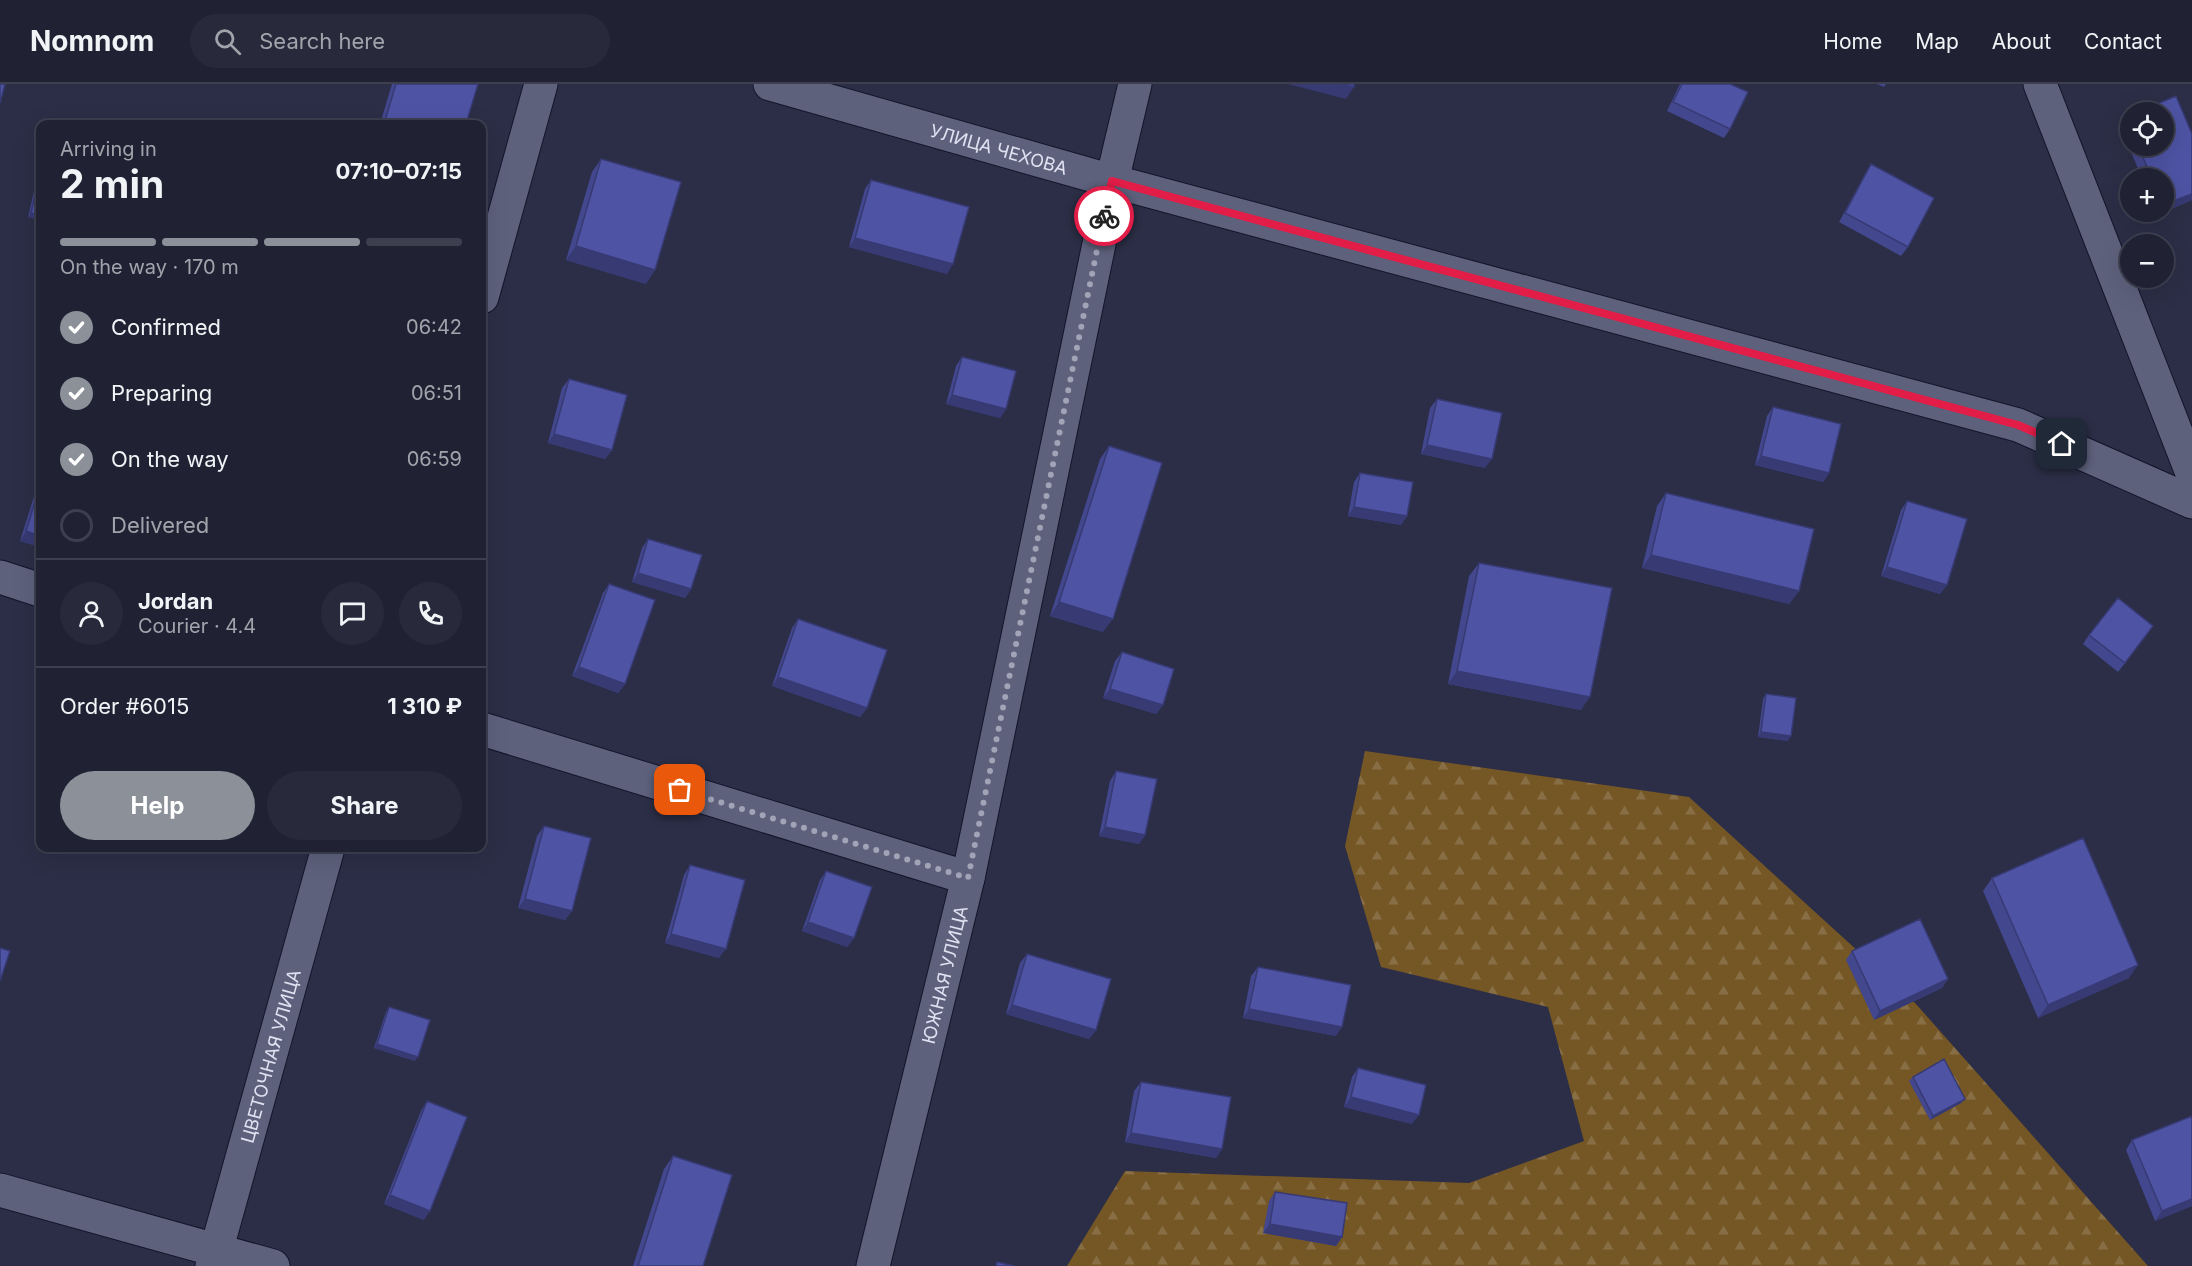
<!DOCTYPE html>
<html lang="en">
<head>
<meta charset="utf-8">
<style>
  :root { --surface:#202234; --page:#282a3c; --text:#f1f3f6; --muted:#a2a4ac; --line:#3d3f4f; --accent:#8c9099 }
  body { margin:0; font-family:Inter,sans-serif; background:var(--page); color:var(--text); height:100vh; display:flex; flex-direction:column; font-size:22px; white-space:nowrap }
  * { box-sizing:border-box; margin:0 }
  p { font-size:20px; color:var(--muted) }
  .icon { flex:none; width:33px; height:33px; fill:none; stroke:currentColor; stroke-width:2; stroke-linecap:round; stroke-linejoin:round }
  .map { position:relative; flex:1; overflow:hidden }
  .side { position:absolute; left:36px; top:36px; width:450px; height:732px; display:flex; flex-direction:column; background:var(--surface); border-radius:12px; box-shadow:0 6px 24px #0002,0 0 0 2px var(--line) }
  .side>* { flex:none }
  .buttons { position:absolute; left:2120px; top:18px; display:grid; gap:12px }
  .buttons a { display:grid; place-items:center; width:54px; height:54px; border-radius:50%; background:var(--surface); box-shadow:0 6px 24px #0002,0 0 0 2px var(--line); font-size:30px }
  .pin { position:absolute; display:grid; place-items:center; width:51px; height:51px; color:#fff; margin:-26px; border-radius:12px; box-shadow:0 3px 9px #0006 }
  .courier { position:absolute; display:grid; place-items:center; width:60px; height:60px; margin:-30px; border:4px solid #e11d48; border-radius:50%; background:#fff; color:#222; box-shadow:0 2px 8px #0007 }
  .headline em { font-style:normal; font-weight:700 }
  .headline div { display:flex; flex-direction:column-reverse }
  .headline { display:flex; align-items:center; justify-content:space-between; height:102px; padding:0 24px }
  h1 { font-size:39px; font-weight:700; line-height:45px }
  .bar { display:grid; grid-template-columns:repeat(4,1fr); gap:9px 6px; align-content:center; height:72px; padding:0 24px }
  .bar i { height:8px; border-radius:4px; background:var(--line) }
  .bar .on { background:var(--accent) }
  .bar p { grid-column:span 4 }
  .line { display:flex; align-items:center; gap:15px; padding:0 24px; border-top:2px solid var(--line) }
  .line div { flex:1 }
  .round { display:grid; place-items:center; flex:none; width:63px; height:63px; border-radius:32px; background:var(--page) }
  ol { padding:0 24px; list-style:none }
  li { display:flex; align-items:center; gap:18px; height:66px }
  li p { margin-inline-start:auto }
  li .icon { padding:6px; border-radius:50%; background:var(--accent); color:#fff; stroke-width:4 }
  li:last-child { color:var(--muted) }
  li i { width:33px; height:33px; border:3px solid var(--line); border-radius:50% }
  .cta { display:flex; gap:12px; margin-top:auto; padding:12px 24px }
  .cta a { flex:1; height:69px; border-radius:36px; background:var(--accent); color:#fff; font-size:24px; font-weight:700; line-height:69px; text-align:center }
  .cta a+a { background:var(--page); color:var(--text) }
  header { display:flex; align-items:center; gap:36px; box-sizing:border-box; height:84px; padding:0 30px; background:var(--surface); border-bottom:2px solid var(--line) }
  header strong { font-size:28px }
  nav { display:flex; gap:33px; margin-inline-start:auto; font-size:21px }
  .search { width:420px; height:54px; background:var(--page); display:flex; align-items:center; gap:15px; box-sizing:border-box; padding:0 21px; border-radius:33px; color:var(--muted); font-size:22px }
  .map>svg:first-child { display:block }
  .forest { fill:url(#forest-firs) }
  .lines { fill:none; stroke-linecap:round; stroke-linejoin:round }
  .minor-casing { stroke:#13152b; stroke-width:35 }
  .minor { stroke:#5d617c; stroke-width:33 }
  .wall { fill:#43478d }
  .shaded-wall { fill:#373a73 }
  .building { fill:#4e53a4; stroke:#373a73; stroke-width:1.5 }
  .done { stroke:#a1a3b6; stroke-width:6; stroke-dasharray:0 10.8 }
  .route { stroke:#e11d48; stroke-width:8 }
  .labels { text-anchor:middle; dominant-baseline:central; stroke-width:6; stroke-linejoin:round; paint-order:stroke }
  .street-label { font-size:18px; fill:#e0e2f2; stroke:#2b2e46 }
</style>
</head>
<body>
<header>
<strong>Nomnom</strong>
<div class="search"><svg class="icon" aria-label="search" viewBox="0 0 24 24"><circle cx="10" cy="10" r="6"/><path d="M15 15l6 6"/></svg>Search here</div>
<nav><a>Home</a><a>Map</a><a>About</a><a>Contact</a></nav>
</header>
<div class="map">
<svg width="2192" height="1182" viewBox="0 0 2192 1182">
  <defs>
    <pattern id="forest-firs" width="22" height="20" patternUnits="userSpaceOnUse" patternTransform="scale(1.5)"><rect width="22" height="20" fill="#755625"/><path d="M5 1l3.5 6h-7zM16 11l3.5 6h-7z" fill="#886e45"/></pattern>
  </defs>
  <rect width="100%" height="100%" fill="#2b2e46"/>
  <path class="forest" d="M 1365,667 L 1689,713 L 1916,920 L 2148,1182 L 1067,1182 L 1125,1087 L 1469,1099 L 1584,1057 L 1548,923 L 1381,883 L 1345,762 Z"/>
  <g class="lines">
    <defs>
      <g id="minor">
        <path id="s1" d="M 770,0 L 1112,97 L 2018,341 L 2192,418"/>
        <path d="M 2040,0 L 2192,389"/>
        <path d="M 482,213 L 541,0"/>
        <path d="M 0,493 L 40,506"/>
        <path d="M 482,645 L 968,794"/>
        <path d="M 0,1106 L 273,1182"/>
        <path id="s2" d="M 212,1182 L 328,764"/>
        <path id="s3" d="M 873,1182 L 968,794 L 1112,97 L 1135,0"/>
      </g>
    </defs>
    <use href="#minor" class="minor-casing"/>
    <use href="#minor" class="minor"/>
  </g>
  <path class="wall" d="M 392,0 L 478,0 L 466,40 L 380,40 Z
    M 1680,0 L 1730,0 L 1730,45 L 1724,54 L 1667,27 Z
    M 1877,0 L 1886,0 L 1884,3 Z
    M 2130,32 L 2130,62 L 2163,62 L 2192,116 L 2157,131 L 2155,128 L 2163,128 L 2163,94 L 2142,94 L 2120,42 L 2126,33 Z
    M 601,75 L 646,200 L 566,176 L 592,88 Z
    M 1871,80 L 1908,163 L 1901,172 L 1839,138 L 1865,90 Z
    M 40,86 L 40,136 L 28,133 L 38,90 Z
    M 871,96 L 947,190 L 849,163 L 865,105 Z
    M 962,273 L 1006,325 L 1000,334 L 946,320 L 956,282 Z
    M 569,295 L 612,366 L 605,375 L 548,359 L 562,304 Z
    M 1437,315 L 1485,384 L 1421,370 L 1430,324 Z
    M 1773,323 L 1829,389 L 1823,398 L 1755,381 L 1767,332 Z
    M 1109,362 L 1103,548 L 1050,532 L 1100,375 Z
    M 1360,389 L 1407,432 L 1401,441 L 1348,432 L 1354,398 Z
    M 40,399 L 40,463 L 20,457 L 36,406 Z
    M 1666,409 L 1799,507 L 1789,520 L 1642,484 L 1657,422 Z
    M 1907,417 L 1947,501 L 1940,510 L 1881,492 L 1901,426 Z
    M 648,455 L 691,505 L 685,514 L 632,498 L 642,464 Z
    M 1479,479 L 1581,626 L 1448,600 L 1469,492 Z
    M 609,500 L 625,600 L 618,609 L 572,592 L 603,509 Z
    M 798,535 L 867,624 L 860,633 L 772,602 L 792,544 Z
    M 2089,551 L 2147,551 L 2118,588 L 2083,560 Z
    M 1122,568 L 1163,621 L 1156,630 L 1103,614 L 1115,577 Z
    M 1766,610 L 1788,657 L 1758,653 L 1763,615 Z
    M 1116,687 L 1145,751 L 1139,760 L 1099,752 L 1110,697 Z
    M 544,742 L 572,827 L 565,836 L 518,824 L 537,752 Z
    M 690,781 L 719,874 L 665,859 L 684,791 Z
    M 826,787 L 854,854 L 847,863 L 802,847 L 820,796 Z
    M 1992,794 L 2129,894 L 2038,934 L 1983,807 Z
    M 1852,867 L 1948,895 L 1942,904 L 1874,936 L 1846,876 Z
    M 1027,870 L 1096,946 L 1089,955 L 1006,930 L 1020,879 Z
    M 1258,883 L 1336,952 L 1243,934 L 1251,892 Z
    M 389,923 L 415,977 L 374,964 L 386,928 Z
    M 1358,984 L 1412,1040 L 1344,1023 L 1352,993 Z
    M 1913,993 L 1965,1015 L 1961,1019 L 1930,1036 L 1909,997 Z
    M 1141,998 L 1222,1065 L 1216,1074 L 1125,1058 L 1134,1007 Z
    M 427,1017 L 424,1136 L 384,1120 L 421,1027 Z
    M 2132,1056 L 2192,1122 L 2155,1137 L 2126,1066 Z
    M 673,1072 L 703,1182 L 633,1182 L 664,1085 Z
    M 1275,1108 L 1342,1153 L 1336,1162 L 1263,1149 L 1269,1117 Z"/>
  <path class="shaded-wall" d="M 1288,0 L 1340,0 L 1354,3 L 1346,15 Z
    M 2192,110 L 2192,116 L 2157,131 L 2159,128 L 2163,128 L 2163,121 Z
    M 31,129 L 40,131 L 40,136 L 28,133 Z
    M 855,154 L 953,180 L 947,190 L 849,163 Z
    M 576,162 L 655,186 L 646,200 L 566,176 Z
    M 952,311 L 1006,325 L 1000,334 L 946,320 Z
    M 554,350 L 612,366 L 605,375 L 548,359 Z
    M 1427,361 L 1492,375 L 1485,384 L 1421,370 Z
    M 1761,372 L 1829,389 L 1823,398 L 1755,381 Z
    M 1354,423 L 1407,432 L 1401,441 L 1348,432 Z
    M 26,447 L 40,452 L 40,463 L 20,457 Z
    M 1651,471 L 1799,507 L 1789,520 L 1642,484 Z
    M 1887,483 L 1947,501 L 1940,510 L 1881,492 Z
    M 638,489 L 691,505 L 685,514 L 632,498 Z
    M 1059,518 L 1113,535 L 1103,548 L 1050,532 Z
    M 579,583 L 625,600 L 618,609 L 572,592 Z
    M 1457,587 L 1590,613 L 1581,626 L 1448,600 Z
    M 778,593 L 867,624 L 860,633 L 772,602 Z
    M 1110,605 L 1163,621 L 1156,630 L 1103,614 Z
    M 1761,648 L 1791,652 L 1788,657 L 1758,653 Z
    M 1105,743 L 1145,751 L 1139,760 L 1099,752 Z
    M 525,815 L 572,827 L 565,836 L 518,824 Z
    M 808,838 L 854,854 L 847,863 L 802,847 Z
    M 671,850 L 726,865 L 719,874 L 665,859 Z
    M 2138,881 L 2129,894 L 2038,934 L 2048,921 Z
    M 1948,895 L 1942,904 L 1874,936 L 1880,927 Z
    M 1012,921 L 1096,946 L 1089,955 L 1006,930 Z
    M 1249,925 L 1342,943 L 1336,952 L 1243,934 Z
    M 377,960 L 418,973 L 415,977 L 374,964 Z
    M 1351,1013 L 1419,1031 L 1412,1040 L 1344,1023 Z
    M 1965,1015 L 1961,1019 L 1930,1036 L 1933,1032 Z
    M 1131,1049 L 1222,1065 L 1216,1074 L 1125,1058 Z
    M 390,1111 L 430,1127 L 424,1136 L 384,1120 Z
    M 2192,1115 L 2192,1122 L 2155,1137 L 2162,1127 Z
    M 1270,1140 L 1342,1153 L 1336,1162 L 1263,1149 Z"/>
  <path class="building" d="M 0,0 L 5,0 L 0,19 Z
    M 396,0 L 478,0 L 466,40 L 384,40 Z
    M 1340,0 L 1354,0 L 1354,3 Z
    M 1682,0 L 1730,0 L 1748,8 L 1730,45 L 1673,18 Z
    M 2176,12 L 2192,50 L 2192,110 L 2163,121 L 2163,94 L 2152,94 L 2138,62 L 2163,62 L 2163,28 L 2138,28 Z
    M 2130,32 L 2130,42 L 2126,33 Z
    M 601,75 L 681,98 L 655,186 L 576,162 Z
    M 1871,80 L 1934,114 L 1908,163 L 1845,129 Z
    M 40,89 L 40,131 L 31,129 Z
    M 871,96 L 969,123 L 953,180 L 855,154 Z
    M 962,273 L 1016,287 L 1006,325 L 952,311 Z
    M 569,295 L 627,311 L 612,366 L 554,350 Z
    M 1437,315 L 1502,329 L 1492,375 L 1427,361 Z
    M 1773,323 L 1841,340 L 1829,389 L 1761,372 Z
    M 1109,362 L 1162,379 L 1113,535 L 1059,518 Z
    M 1360,389 L 1413,398 L 1407,432 L 1354,423 Z
    M 40,401 L 40,452 L 26,447 Z
    M 1666,409 L 1814,445 L 1799,507 L 1651,471 Z
    M 1907,417 L 1967,435 L 1947,501 L 1887,483 Z
    M 648,455 L 702,471 L 691,505 L 638,489 Z
    M 1479,479 L 1612,504 L 1590,613 L 1457,587 Z
    M 609,500 L 655,516 L 625,600 L 579,583 Z
    M 2118,514 L 2153,542 L 2125,579 L 2089,551 Z
    M 798,535 L 887,566 L 867,624 L 778,593 Z
    M 1122,568 L 1174,585 L 1163,621 L 1110,605 Z
    M 1766,610 L 1796,614 L 1791,652 L 1761,648 Z
    M 1116,687 L 1157,695 L 1145,751 L 1105,743 Z
    M 544,742 L 591,754 L 572,827 L 525,815 Z
    M 2083,754 L 2138,881 L 2048,921 L 1992,794 Z
    M 690,781 L 745,796 L 726,865 L 671,850 Z
    M 826,787 L 872,803 L 854,854 L 808,838 Z
    M 1920,835 L 1948,895 L 1880,927 L 1852,867 Z
    M 0,864 L 10,867 L 0,897 Z
    M 1027,870 L 1111,895 L 1096,946 L 1012,921 Z
    M 1258,883 L 1351,901 L 1342,943 L 1249,925 Z
    M 389,923 L 430,936 L 418,973 L 377,960 Z
    M 1944,975 L 1965,1015 L 1933,1032 L 1913,993 Z
    M 1358,984 L 1426,1001 L 1419,1031 L 1351,1013 Z
    M 1141,998 L 1231,1013 L 1222,1065 L 1131,1049 Z
    M 427,1017 L 467,1033 L 430,1127 L 390,1111 Z
    M 2192,1032 L 2192,1115 L 2162,1127 L 2132,1056 Z
    M 673,1072 L 732,1091 L 703,1182 L 638,1182 Z
    M 1275,1108 L 1347,1119 L 1342,1153 L 1270,1140 Z
    M 997,1178 L 1014,1182 L 996,1182 Z"/>
  <g class="lines">
    <path class="done" d="M 680,706 L 968,794 L 1104,132"/>
    <path class="route" d="M 1104,132 L 1112,97 L 2018,341 L 2062,360"/>
  </g>
  <g class="labels">
    <g class="street-label">
      <text stroke="none"><textPath href="#s1" startOffset="238">УЛИЦА ЧЕХОВА</textPath></text>
      <text stroke="none"><textPath href="#s3" startOffset="300">ЮЖНАЯ УЛИЦА</textPath></text>
      <text stroke="none"><textPath href="#s2" startOffset="218">ЦВЕТОЧНАЯ УЛИЦА</textPath></text>
    </g>
  </g>
</svg>
<div class="buttons">
<a><svg class="icon" aria-label="locate" viewBox="0 0 24 24"><circle cx="12" cy="12" r="6"/><path d="M12 2v4M12 18v4M2 12h4M18 12h4"/></svg></a>
<a>+</a>
<a>−</a>
</div>
<div class="pin" style="left:680px;top:706px;background:#ea580c"><svg class="icon" aria-label="bag" viewBox="0 0 24 24"><path d="M5 8h14l-1 12H6zM9 8a3 3 0 0 1 6 0"/></svg></div>
<div class="pin" style="left:2062px;top:360px;background:#1f2937"><svg class="icon" aria-label="home" viewBox="0 0 24 24"><path d="M3 11l9-7 9 7M6 9v11h12V9"/></svg></div>
<div class="courier" style="left:1104px;top:132px"><svg class="icon" aria-label="bike" viewBox="0 0 24 24"><circle cx="6" cy="16" r="4"/><circle cx="18" cy="16" r="4"/><path d="M6 16l4-8h5l3 8M10 8l3 8H6M13 5h3"/></svg></div>
<section class="side">
<div class="headline"><div><h1>2 min</h1><p>Arriving in</p></div><em>07:10–07:15</em></div>
<div class="bar"><i class="on"></i><i class="on"></i><i class="on"></i><i></i><p>On the way · 170 m</p></div>
<ol>
<li><svg class="icon" aria-label="check" viewBox="0 0 24 24"><path d="M5 12l5 5 9-10"/></svg>Confirmed<p>06:42</p></li>
<li><svg class="icon" aria-label="check" viewBox="0 0 24 24"><path d="M5 12l5 5 9-10"/></svg>Preparing<p>06:51</p></li>
<li><svg class="icon" aria-label="check" viewBox="0 0 24 24"><path d="M5 12l5 5 9-10"/></svg>On the way<p>06:59</p></li>
<li><i></i>Delivered</li>
</ol>
<div class="line" style="height:108px"><a class="round"><svg class="icon" aria-label="person" viewBox="0 0 24 24"><circle cx="12" cy="8" r="4"/><path d="M4 21q1-7 8-7t8 7"/></svg></a><div><b>Jordan</b><p>Courier · 4.4</p></div><a class="round"><svg class="icon" aria-label="chat" viewBox="0 0 24 24"><path d="M4 5h16v11H9l-5 4z"/></svg></a><a class="round"><svg class="icon" aria-label="phone" viewBox="0 0 24 24"><path d="M5 4h4l2 5-3 2q2 4 5 5l2-3 5 2v4C11 20 4 13 5 4z"/></svg></a></div>
<div class="line" style="height:78px"><div>Order #6015</div><b>1 310 ₽</b></div>
<div class="cta"><a>Help</a><a>Share</a></div>
</section>
</div>
</body>
</html>
